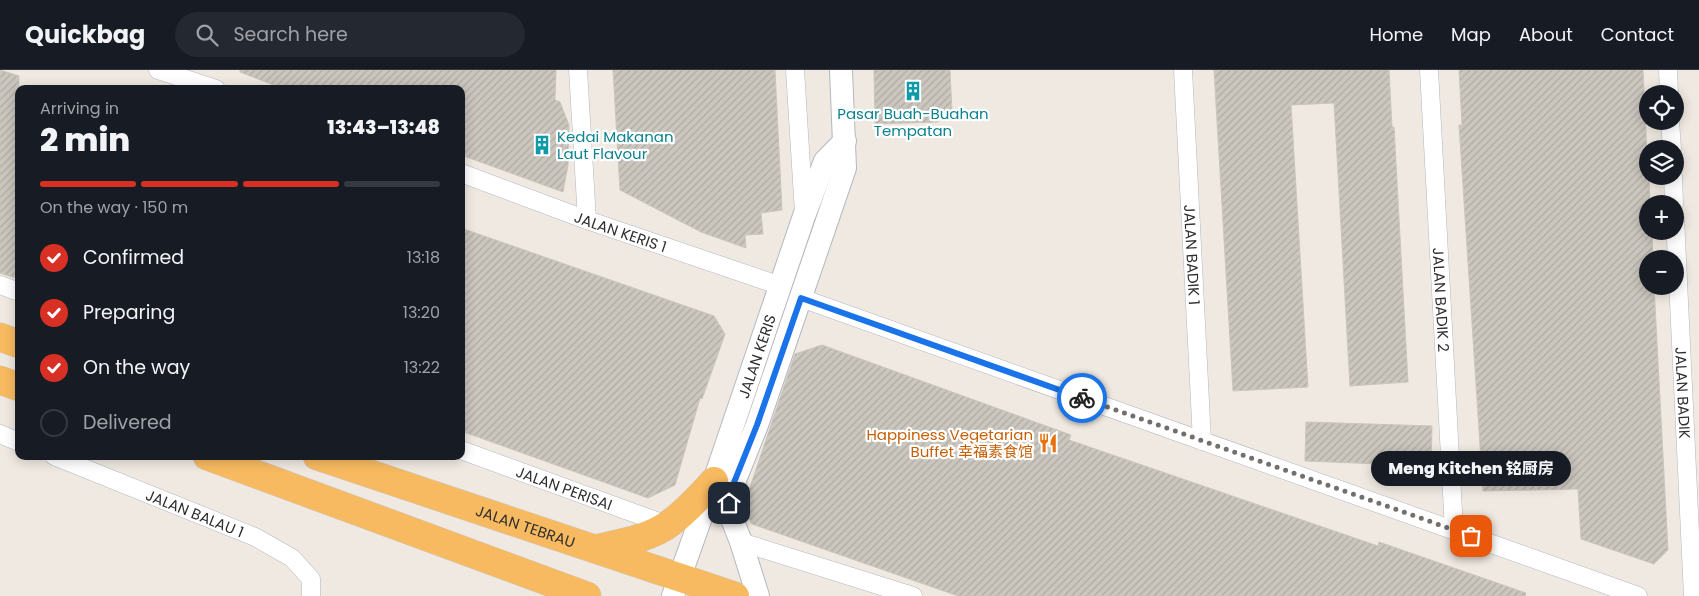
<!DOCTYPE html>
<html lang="en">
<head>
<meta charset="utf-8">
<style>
  :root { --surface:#171b24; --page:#242831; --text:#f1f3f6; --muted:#9ea1a6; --line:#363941; --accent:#d93025 }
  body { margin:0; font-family:Poppins,"Noto Sans SC",sans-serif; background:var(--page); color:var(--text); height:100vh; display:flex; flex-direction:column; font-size:19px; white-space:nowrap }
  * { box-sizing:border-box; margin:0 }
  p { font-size:16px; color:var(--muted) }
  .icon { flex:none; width:28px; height:28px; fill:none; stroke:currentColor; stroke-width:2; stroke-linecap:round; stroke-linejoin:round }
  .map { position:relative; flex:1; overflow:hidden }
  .details { position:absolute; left:15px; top:15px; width:450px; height:375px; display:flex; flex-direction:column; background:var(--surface); border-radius:10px; box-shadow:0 2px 12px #0003 }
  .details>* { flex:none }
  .tools { position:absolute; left:1639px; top:15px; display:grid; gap:10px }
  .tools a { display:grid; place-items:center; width:45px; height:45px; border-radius:50%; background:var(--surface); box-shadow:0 2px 12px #0003; font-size:25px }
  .pin { position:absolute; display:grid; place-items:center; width:42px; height:42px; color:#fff; margin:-21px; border-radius:10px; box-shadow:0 2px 8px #0006 }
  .courier { position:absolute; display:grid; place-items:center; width:50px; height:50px; margin:-25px; border:4px solid #1a73e8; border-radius:50%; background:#fff; color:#222; box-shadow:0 1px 6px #0007 }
  .bubble { position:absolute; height:35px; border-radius:18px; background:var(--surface); box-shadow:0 2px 12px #0003; font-size:16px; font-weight:800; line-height:35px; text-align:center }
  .summary em { font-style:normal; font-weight:800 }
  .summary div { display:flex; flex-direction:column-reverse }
  .summary { display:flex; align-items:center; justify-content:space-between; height:85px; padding:0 25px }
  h1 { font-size:32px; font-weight:800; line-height:38px }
  .bar { display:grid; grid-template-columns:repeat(4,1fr); gap:8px 5px; align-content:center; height:60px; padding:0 25px }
  .bar i { height:6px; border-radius:4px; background:var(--line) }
  .bar .active { background:var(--accent) }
  .bar p { grid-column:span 4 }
  ol { padding:0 25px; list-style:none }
  li { display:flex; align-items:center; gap:15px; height:55px }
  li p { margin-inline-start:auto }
  li .icon { padding:5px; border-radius:50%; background:var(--accent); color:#fff; stroke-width:4 }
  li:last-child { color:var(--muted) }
  li i { width:28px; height:28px; border:2px solid var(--line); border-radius:50% }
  header { display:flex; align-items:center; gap:30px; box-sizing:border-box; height:70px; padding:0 25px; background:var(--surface); border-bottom:1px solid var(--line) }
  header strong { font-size:24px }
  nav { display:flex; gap:28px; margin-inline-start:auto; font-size:18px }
  .search { width:350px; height:45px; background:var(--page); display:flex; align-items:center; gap:12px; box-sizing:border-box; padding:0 18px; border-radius:28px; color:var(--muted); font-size:19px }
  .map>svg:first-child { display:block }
  .building { fill:url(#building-hatch); stroke:#cbc5ba }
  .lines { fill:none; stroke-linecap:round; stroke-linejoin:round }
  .minor-casing { stroke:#b4b7c1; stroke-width:19 }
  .tertiary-casing { stroke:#b4b7c1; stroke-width:24 }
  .trunk-casing { stroke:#c9c9c9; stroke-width:29 }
  .minor { stroke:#fff; stroke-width:18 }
  .tertiary { stroke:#fff; stroke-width:22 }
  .trunk { stroke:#f8ba60; stroke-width:28 }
  .done { stroke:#726f6d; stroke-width:5; stroke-dasharray:0 9 }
  .route { stroke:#1a73e8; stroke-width:6 }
  .labels { text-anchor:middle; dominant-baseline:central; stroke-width:4.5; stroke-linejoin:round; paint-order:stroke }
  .culture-label { font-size:15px; fill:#0d838f; stroke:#fff }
  .street-label { font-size:15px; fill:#2e2e2e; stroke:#fff }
  .food-label { font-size:15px; fill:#c56008; stroke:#fff; text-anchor:end }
</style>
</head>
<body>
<header>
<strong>Quickbag</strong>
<div class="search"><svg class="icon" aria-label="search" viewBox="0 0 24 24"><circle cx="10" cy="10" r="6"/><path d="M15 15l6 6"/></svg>Search here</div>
<nav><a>Home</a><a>Map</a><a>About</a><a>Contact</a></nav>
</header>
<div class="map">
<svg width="1699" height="526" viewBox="0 0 1699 526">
  <defs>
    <pattern id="building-hatch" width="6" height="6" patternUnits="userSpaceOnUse" patternTransform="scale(1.25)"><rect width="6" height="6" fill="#cbc7bf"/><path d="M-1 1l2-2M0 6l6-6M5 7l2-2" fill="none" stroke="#afaba4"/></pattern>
  </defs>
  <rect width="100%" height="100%" fill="#efe9e1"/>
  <path class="building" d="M 0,0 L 19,6 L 19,209 L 0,203 Z
    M 240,0 L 556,0 L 555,30 L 560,32 L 569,55 L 568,95 L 563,122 L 461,85 L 461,19 L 284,19 L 240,2 Z
    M 613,0 L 775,0 L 782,140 L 761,143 L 763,164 L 745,165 L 746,178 L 701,162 L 620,120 Z
    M 874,0 L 950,0 L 952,42 L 937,42 L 938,52 L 875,54 Z
    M 1214,0 L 1389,0 L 1392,57 L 1394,57 L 1408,312 L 1350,316 L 1334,33 L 1291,35 L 1308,317 L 1233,321 Z
    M 1459,0 L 1643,0 L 1648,106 L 1649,106 L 1650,134 L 1648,134 L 1648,161 L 1652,161 L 1653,189 L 1648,189 L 1648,216 L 1654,216 L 1668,480 L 1654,494 L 1581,469 L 1578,419 L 1483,421 L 1459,55 L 1462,55 Z
    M 461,158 L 714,246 L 725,264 L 702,329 L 700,328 L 675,415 L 648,428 L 461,361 Z
    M 822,275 L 1071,365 L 1069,370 L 1378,476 L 1379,472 L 1526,523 L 1525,526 L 958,526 L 752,454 L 743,438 L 795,284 Z
    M 1306,352 L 1432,356 L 1431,396 L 1305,391 Z"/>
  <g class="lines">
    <defs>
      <g id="minor">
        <path d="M 158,0 L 216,19"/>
        <path d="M 578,0 L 587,150"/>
        <path d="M 795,0 L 804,143"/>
        <path id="s1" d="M 1183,0 L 1202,371"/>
        <path id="s2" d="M 1429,0 L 1454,460"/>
        <path d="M 1668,0 L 1669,24"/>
        <path d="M 1670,51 L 1672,79"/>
        <path id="s3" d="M 461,103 L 587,150 L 781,216"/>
        <path d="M 1673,106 L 1674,134"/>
        <path id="s4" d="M 1675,148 L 1693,526"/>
        <path d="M 0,215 L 19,222"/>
        <path d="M 801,228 L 1638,526"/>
        <path d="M 0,364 L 19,372"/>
        <path id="s5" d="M 461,380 L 667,455"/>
        <path id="s6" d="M 54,386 L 255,467 L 292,488 L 311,509 L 311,526"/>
        <path d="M 741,472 L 913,526"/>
      </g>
      <g id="tertiary">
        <path id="s7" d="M 673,526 L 714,411 L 804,146 L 825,91 L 845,71"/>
        <path d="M 758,526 L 741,472 L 732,449 L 729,433 L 731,420 L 757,355 L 845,98 L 841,0"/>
      </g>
      <g id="trunk">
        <path d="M 0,267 L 19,274"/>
        <path d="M 0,310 L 19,317"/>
        <path d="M 207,386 L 587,526"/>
        <path id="s8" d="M 317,386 L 735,526"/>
        <path d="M 595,479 C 620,473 648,469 669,454 C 686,442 700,426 714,411"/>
      </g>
    </defs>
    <use href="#minor" class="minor-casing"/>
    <use href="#tertiary" class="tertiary-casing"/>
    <use href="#trunk" class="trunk-casing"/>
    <use href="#minor" class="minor"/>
    <use href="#tertiary" class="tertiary"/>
    <use href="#trunk" class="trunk"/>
  </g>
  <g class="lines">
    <path class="done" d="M 1082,328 L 1471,466"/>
    <path class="route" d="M 729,433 L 731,420 L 757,355 L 801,228 L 1082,328"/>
  </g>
  <defs>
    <symbol id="building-bare" viewBox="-9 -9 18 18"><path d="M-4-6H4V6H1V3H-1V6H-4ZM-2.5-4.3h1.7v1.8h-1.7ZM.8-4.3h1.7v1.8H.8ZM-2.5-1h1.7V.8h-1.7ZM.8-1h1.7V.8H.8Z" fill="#0f9aa8" stroke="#fff" stroke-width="2.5" paint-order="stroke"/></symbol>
    <symbol id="restaurant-bare" viewBox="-9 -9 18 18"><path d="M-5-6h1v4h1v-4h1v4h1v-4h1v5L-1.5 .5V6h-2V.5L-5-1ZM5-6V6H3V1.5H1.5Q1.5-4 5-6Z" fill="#e8710a" stroke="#fff" stroke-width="2.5" paint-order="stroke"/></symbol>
  </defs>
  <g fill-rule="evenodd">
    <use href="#building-bare" x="899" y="7" width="28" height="28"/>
    <use href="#building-bare" x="528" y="61" width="28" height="28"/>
    <use href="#restaurant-bare" x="1034" y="359" width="28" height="28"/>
  </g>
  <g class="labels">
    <g class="culture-label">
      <text x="913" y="43">Pasar Buah-Buahan<tspan x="913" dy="17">Tempatan</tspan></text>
      <text x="557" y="66" text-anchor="start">Kedai Makanan<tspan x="557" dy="17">Laut Flavour</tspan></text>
    </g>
    <g class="street-label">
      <text stroke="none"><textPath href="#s3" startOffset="170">JALAN KERIS 1</textPath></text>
      <text stroke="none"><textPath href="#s1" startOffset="185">JALAN BADIK 1</textPath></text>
      <text stroke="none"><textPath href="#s2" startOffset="230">JALAN BADIK 2</textPath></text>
      <text stroke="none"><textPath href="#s7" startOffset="254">JALAN KERIS</textPath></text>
      <text stroke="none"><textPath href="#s4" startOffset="175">JALAN BADIK</textPath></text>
      <text stroke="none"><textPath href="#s5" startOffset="110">JALAN PERISAI</textPath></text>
      <text stroke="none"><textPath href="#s6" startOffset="152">JALAN BALAU 1</textPath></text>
      <text stroke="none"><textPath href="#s8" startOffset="220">JALAN TEBRAU</textPath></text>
    </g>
    <g class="food-label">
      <text x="1033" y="364">Happiness Vegetarian<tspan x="1033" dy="17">Buffet 幸福素食馆</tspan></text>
    </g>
  </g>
</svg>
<div class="tools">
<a><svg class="icon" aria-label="locate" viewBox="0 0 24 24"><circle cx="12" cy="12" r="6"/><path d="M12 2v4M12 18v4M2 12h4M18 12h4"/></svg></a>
<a><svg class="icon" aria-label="layers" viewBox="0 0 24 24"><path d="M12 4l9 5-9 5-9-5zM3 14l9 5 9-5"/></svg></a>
<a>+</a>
<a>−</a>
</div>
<div class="pin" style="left:1471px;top:466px;background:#ea580c"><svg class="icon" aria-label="bag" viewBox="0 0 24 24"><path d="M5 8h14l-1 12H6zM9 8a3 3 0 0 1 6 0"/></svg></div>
<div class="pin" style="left:729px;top:433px;background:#1f2937"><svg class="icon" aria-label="home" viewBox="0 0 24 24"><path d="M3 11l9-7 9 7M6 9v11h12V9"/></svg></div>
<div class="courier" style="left:1082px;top:328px"><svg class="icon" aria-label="bike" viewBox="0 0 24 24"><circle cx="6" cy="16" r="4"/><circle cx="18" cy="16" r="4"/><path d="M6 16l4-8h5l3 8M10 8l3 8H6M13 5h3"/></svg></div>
<div class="bubble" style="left:1371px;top:381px;width:200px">Meng Kitchen 铭厨房</div>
<section class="details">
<div class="summary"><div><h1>2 min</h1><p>Arriving in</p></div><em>13:43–13:48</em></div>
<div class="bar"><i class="active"></i><i class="active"></i><i class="active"></i><i></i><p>On the way · 150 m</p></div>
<ol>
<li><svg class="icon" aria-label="check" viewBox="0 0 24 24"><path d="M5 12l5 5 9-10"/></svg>Confirmed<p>13:18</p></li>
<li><svg class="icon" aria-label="check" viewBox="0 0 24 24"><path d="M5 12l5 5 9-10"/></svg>Preparing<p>13:20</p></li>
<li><svg class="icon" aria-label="check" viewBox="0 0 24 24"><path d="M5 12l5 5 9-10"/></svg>On the way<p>13:22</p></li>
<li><i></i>Delivered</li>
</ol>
</section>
</div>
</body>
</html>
